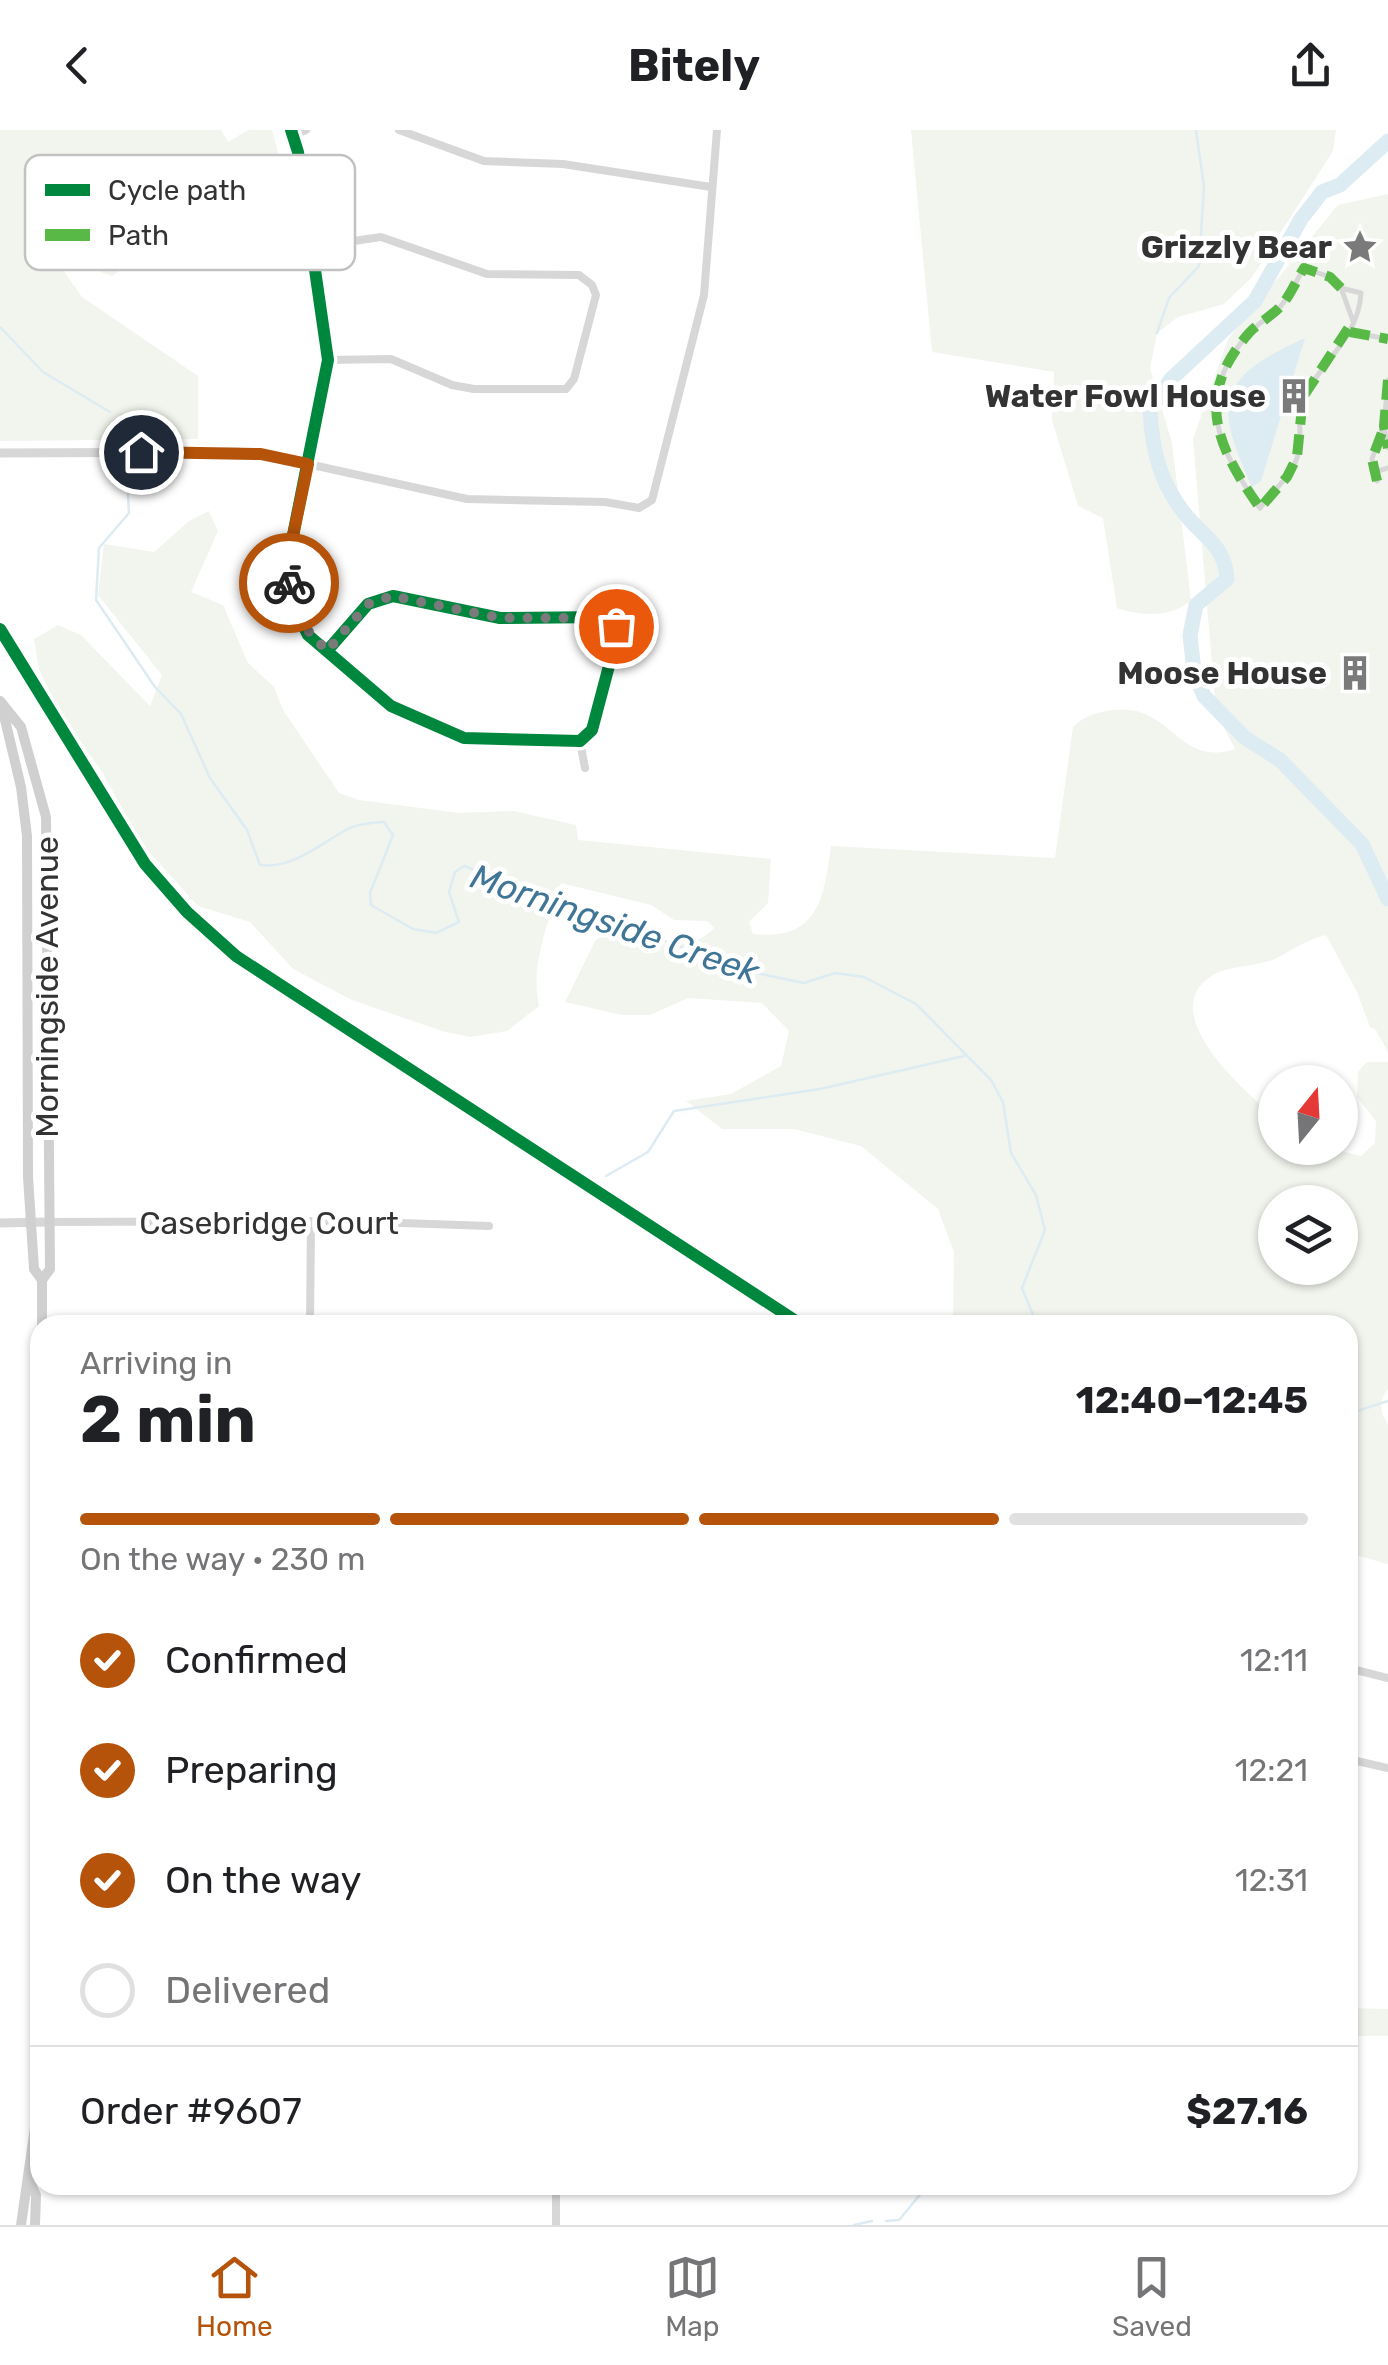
<!DOCTYPE html>
<html lang="en">
<head>
<meta charset="utf-8">
<style>
  :root { --surface:#fff; --page:#f6f6f6; --text:#202124; --muted:#757577; --line:#e0e0e0; --accent:#b45309 }
  body { margin:0; font-family:Rubik,sans-serif; background:var(--page); color:var(--text); height:100vh; display:flex; flex-direction:column; font-size:38px; white-space:nowrap }
  * { box-sizing:border-box; margin:0 }
  p { font-size:32px; color:var(--muted) }
  .icon { flex:none; width:55px; height:55px; fill:none; stroke:currentColor; stroke-width:2; stroke-linecap:round; stroke-linejoin:round }
  .map { position:relative; flex:1; overflow:hidden }
  .panel { position:absolute; left:30px; top:1185px; width:1328px; height:880px; display:flex; flex-direction:column; background:var(--surface); border-radius:30px; box-shadow:0 2px 8px #0004 }
  .panel>* { flex:none }
  .needle { width:65px; rotate:18deg }
  .fabs { position:absolute; left:1258px; top:935px; display:grid; gap:20px }
  .fabs a { display:grid; place-items:center; width:100px; height:100px; border-radius:50%; background:var(--surface); box-shadow:0 2px 8px #0004; font-size:50px }
  .pin { position:absolute; display:grid; place-items:center; width:85px; height:85px; color:#fff; margin:-42px; border:5px solid #fff; border-radius:50%; box-shadow:0 2px 10px #0007 }
  .courier { position:absolute; display:grid; place-items:center; width:100px; height:100px; margin:-50px; border:8px solid #b45309; border-radius:50%; background:#fff; color:#222; box-shadow:0 2px 12px #0007 }
  .head em { font-style:normal; font-weight:700 }
  .head div { display:flex; flex-direction:column-reverse }
  .head { display:flex; align-items:center; justify-content:space-between; height:170px; padding:0 50px }
  h1 { font-size:65px; font-weight:700; line-height:75px }
  .bar { display:grid; grid-template-columns:repeat(4,1fr); gap:15px 10px; align-content:center; height:120px; padding:0 50px }
  .bar i { height:12px; border-radius:8px; background:var(--line) }
  .bar .selected { background:var(--accent) }
  .bar p { grid-column:span 4 }
  .line { display:flex; align-items:center; gap:25px; padding:0 50px; border-top:2px solid var(--line) }
  .line div { flex:1 }
  ol { padding:0 50px; list-style:none }
  li { display:flex; align-items:center; gap:30px; height:110px }
  li p { margin-inline-start:auto }
  li .icon { padding:10px; border-radius:50%; background:var(--accent); color:#fff; stroke-width:4 }
  li:last-child { color:var(--muted) }
  li i { width:55px; height:55px; border:5px solid var(--line); border-radius:50% }
  header { display:flex; justify-content:space-between; align-items:center; height:130px; padding:0 50px; background:var(--surface); font-size:45px; font-weight:700 }
  .menu { display:flex; justify-content:space-around; align-items:center; height:140px; border-top:2px solid var(--line); background:var(--surface); font-size:28px; color:var(--muted) }
  .menu a { display:grid; justify-items:center; gap:5px }
  .menu .selected { color:var(--accent) }
  .map>svg:first-child { display:block }
  .green { fill:#f1f5ed; fill-rule:evenodd }
  .water { fill:#ddebf3 }
  .lines { fill:none; stroke-linecap:round; stroke-linejoin:round }
  .stream { stroke:#ddebf3; stroke-width:2.5 }
  .river { stroke:#ddebf3; stroke-width:15 }
  .pedestrian { stroke:#d7d7d7; stroke-width:5 }
  .minor { stroke:#d7d7d7; stroke-width:8 }
  .tertiary { stroke:#d7d7d7; stroke-width:9 }
  .secondary { stroke:#d0d0d0; stroke-width:10 }
  .quiet { stroke:#58b947; stroke-width:10; stroke-dasharray:20 10; stroke-linecap:butt }
  .cycleway-casing { stroke:#fff; stroke-width:19 }
  .cycleway { stroke:#00873e; stroke-width:12 }
  .done { stroke:#7a7a7a; stroke-width:10; stroke-dasharray:0 18 }
  .route { stroke:#b45309; stroke-width:12 }
  .labels { text-anchor:middle; dominant-baseline:central; stroke-width:10; stroke-linejoin:round; paint-order:stroke }
  .poi-label { font-size:32px; font-weight:bold; fill:#333; stroke:#fff; text-anchor:end }
  .street-label { font-size:32px; fill:#333; stroke:#fff }
  .water-label { font-size:35px; font-style:italic; fill:#3f7597; stroke:#fff }
  .key { fill:#fff; stroke:#c2c2c2; stroke-width:2.5 }
  .key-label { font-size:28px; fill:#333 }
</style>
</head>
<body>
<header><svg class="icon" aria-label="back" viewBox="0 0 24 24"><path d="M15 5l-7 7 7 7"/></svg>Bitely<svg class="icon" aria-label="share" viewBox="0 0 24 24"><path d="M12 15V3M7 8l5-5 5 5M5 13v7h14v-7"/></svg></header>
<div class="map">
<svg width="1388" height="2095" viewBox="0 0 1388 2095">
  <rect width="100%" height="100%" fill="#fff"/>
  <path class="green" d="M 0,0 L 221,0 L 228,12 L 248,0 L 272,0 L 294,84 L 121,111 L 129,116 L 132,132 L 112,146 L 101,142 L 96,115 L 51,123 L 82,167 L 198,246 L 198,309 L 0,311 Z
    M 911,0 L 1336,0 L 1333,21 L 1252,147 L 1224,174 L 1178,187 L 1157,203 L 1150,238 L 1172,313 L 1191,470 C 1173,488 1139,486 1117,478 L 1103,388 L 1078,376 L 1052,290 L 1054,242 L 932,222 Z
    M 1388,64 L 1388,922 L 1376,900 L 1370,897 L 1357,862 L 1326,805 C 1306,810 1294,819 1277,828 C 1256,838 1229,834 1210,847 C 1156,884 1244,961 1275,987 L 1275,1018 L 1329,1018 L 1361,1026 L 1375,1013 L 1376,991 L 1357,967 L 1358,942 L 1367,932 L 1388,932 L 1388,1259 C 1378,1271 1380,1282 1388,1295 L 1388,1434 L 1348,1423 L 1348,1195 L 953,1195 L 954,1122 L 938,1079 L 861,1016 L 794,999 L 722,999 L 686,971 L 731,964 L 781,936 L 789,901 L 762,873 L 688,868 L 650,885 L 622,885 L 565,872 L 595,811 L 607,801 C 641,808 687,828 714,798 L 708,791 L 674,790 L 651,775 L 561,753 C 548,794 530,833 539,876 L 507,901 L 470,907 L 442,901 L 352,870 L 293,839 L 250,792 L 198,776 L 142,714 L 101,640 L 60,583 L 39,539 L 34,509 L 58,495 L 81,505 L 150,576 L 162,545 L 98,465 L 104,414 L 154,422 L 189,391 L 209,381 L 218,401 L 191,462 L 223,475 L 248,533 L 274,557 L 283,580 L 339,663 L 359,670 L 459,683 L 513,681 L 576,695 L 578,710 L 771,729 L 768,773 L 749,792 L 753,804 C 818,811 824,769 831,716 L 1055,728 L 1073,597 C 1085,586 1092,584 1107,581 C 1173,569 1175,639 1235,619 L 1216,582 L 1193,309 L 1228,209 L 1338,75 ZM 1275,1072 L 1340,1072 L 1340,1138 L 1275,1138 Z
    M 1348,1878 L 1388,1879 L 1388,1906 L 1348,1906 Z"/>
  <path class="water" d="M 1305,208 L 1261,351 L 1252,357 C 1213,272 1217,248 1305,208 Z"/>
  <g class="lines">
    <path class="stream" d="M 0,197 L 43,242 L 110,282
      M 1157,203 L 1169,168 L 1199,136 L 1204,56 L 1196,0
      M 127,347 L 129,383 L 99,418 L 96,470 L 155,557 L 181,584 L 210,648 L 247,700 L 260,735 C 291,739 318,716 344,701 C 355,694 371,693 384,692 L 393,705 L 370,763 L 371,775 L 413,799 L 436,803 L 459,792 L 449,762 L 455,742 L 464,736 L 742,840 L 804,853 L 835,843 L 864,847 L 916,874 L 991,950 L 1003,972 L 1011,1023 L 1036,1065 L 1045,1100 L 1022,1158 L 1037,1195
      M 606,1046 L 648,1022 L 674,981 L 820,959 L 964,926
      M 1348,1284 L 1388,1271
      M 886,2091 L 899,2090 L 928,2055
      M 854,2095 L 872,2091"/>
    <path class="river" d="M 1388,11 L 1340,55 L 1322,62 L 1301,89 L 1255,171 L 1171,249 L 1150,280 C 1152,320 1160,353 1185,384 C 1204,408 1225,415 1227,449 L 1196,475 L 1190,505 L 1194,541 L 1204,566 L 1245,608 L 1280,630 L 1362,714 L 1388,769"/>
    <path class="pedestrian" d="M 1341,158 L 1330,147 L 1304,138 C 1296,151 1289,168 1279,178 C 1270,187 1257,194 1249,203 C 1193,267 1217,317 1260,378 C 1272,361 1290,348 1297,328 C 1305,308 1294,284 1304,266 C 1323,231 1359,206 1361,163 L 1341,158 L 1353,191
      M 1350,202 L 1388,209
      M 1388,250 L 1384,296 L 1388,318
      M 1375,342 L 1388,338
      M 1377,351 L 1372,329 L 1383,298"/>
    <path class="minor" d="M 399,0 L 484,31 L 563,34 L 711,57
      M 294,5 L 306,0
      M 313,117 L 381,107 L 487,144 L 579,145 L 592,155 L 596,165 L 574,249 L 566,259 L 474,259 L 452,255 L 391,229 L 328,230
      M 327,521 L 368,474 L 393,466 L 500,488 L 610,489 L 618,502 L 592,600 L 580,611 L 464,608 L 447,602 L 391,576 L 308,505 L 298,490 L 288,443 L 308,334 L 467,369 L 605,372 L 639,378 L 652,370 L 704,165 L 717,0
      M 580,611 L 585,638
      M 48,1092 L 343,1091 L 489,1096
      M 310,1195 L 311,1092
      M 1348,1538 L 1388,1548
      M 1348,1629 L 1388,1638
      M 556,2095 L 556,2055"/>
    <path class="tertiary" d="M 0,323 L 238,322 L 308,334 L 328,230 L 298,22 L 291,0
      M 0,1093 L 48,1092"/>
    <path class="secondary" d="M 0,571 L 21,597 L 46,687 L 50,1139 L 42,1150 L 42,1195
      M 1,573 L 21,657 L 27,706 L 28,1047 L 34,1139 L 42,1150
      M 28,2049 L 36,2065 L 35,2095
      M 21,2095 L 40,1963"/>
    <path class="quiet" d="M 1341,158 L 1330,147 L 1304,138 C 1296,151 1289,168 1279,178 C 1270,187 1257,194 1249,203 C 1193,267 1217,317 1260,378 L 1287,347 L 1297,327 L 1303,267 L 1353,191
      M 1350,202 L 1388,209
      M 1388,250 L 1384,296 L 1388,318
      M 1377,351 L 1372,329 L 1383,300"/>
    <defs>
      <path id="cycleway" d="M 291,0 L 298,22 L 328,230 L 288,430 L 295,479 L 308,505 L 391,576 L 464,608 L 580,611 L 592,600 L 618,502 L 614,491 L 604,487 L 500,488 L 393,466 L 368,474 L 327,521
        M 0,499 L 145,734 L 187,782 L 236,826 L 802,1195"/>
    </defs>
    <use href="#cycleway" class="cycleway-casing"/>
    <use href="#cycleway" class="cycleway"/>
  </g>
  <g class="lines">
    <path class="done" d="M 289,453 L 298,490 L 327,521 L 368,474 L 392,466 L 500,488 L 604,488 L 616,496"/>
    <path class="route" d="M 141,322 L 261,324 L 308,334 L 288,430 L 289,453"/>
  </g>
  <defs>
    <symbol id="sight-bare" viewBox="-9 -9 18 18"><path d="M0-6L1.8-2.2L6-1.7L2.9 1.2L3.7 5.4L0 3.3L-3.7 5.4L-2.9 1.2L-6-1.7L-1.8-2.2Z" fill="#7a7a7a" stroke="#fff" stroke-width="2.5" paint-order="stroke"/></symbol>
    <symbol id="building-bare" viewBox="-9 -9 18 18"><path d="M-4-6H4V6H1V3H-1V6H-4ZM-2.5-4.3h1.7v1.8h-1.7ZM.8-4.3h1.7v1.8H.8ZM-2.5-1h1.7V.8h-1.7ZM.8-1h1.7V.8H.8Z" fill="#7a7a7a" stroke="#fff" stroke-width="2.5" paint-order="stroke"/></symbol>
  </defs>
  <g fill-rule="evenodd">
    <use href="#sight-bare" x="1335" y="92" width="50" height="50"/>
    <use href="#building-bare" x="1269" y="241" width="50" height="50"/>
    <use href="#building-bare" x="1330" y="518" width="50" height="50"/>
  </g>
  <g class="labels">
    <g class="poi-label">
      <text x="1332" y="117">Grizzly Bear</text>
      <text x="1266" y="266">Water Fowl House</text>
      <text x="1327" y="543">Moose House</text>
    </g>
    <g class="street-label">
      <text transform="translate(47 857) rotate(-90)">Morningside Avenue</text>
      <text x="269" y="1093">Casebridge Court</text>
    </g>
    <g class="water-label">
      <text transform="translate(615 794) rotate(19)">Morningside Creek</text>
    </g>
  </g>
  <rect x="25" y="25" width="330" height="115" rx="15" class="key"/>
  <rect x="45" y="54" width="45" height="12" fill="#00873e"/>
  <rect x="45" y="99" width="45" height="12" fill="#58b947"/>
  <g class="key-label">
    <text x="108" y="70">Cycle path</text>
    <text x="108" y="115">Path</text>
  </g>
</svg>
<div class="fabs">
<a><svg class="needle" viewBox="-14 -14 28 28"><path d="M0-13l5 13h-10z" fill="#e53935"/><path d="M0 13l5-13h-10z" fill="#757577"/></svg></a>
<a><svg class="icon" aria-label="layers" viewBox="0 0 24 24"><path d="M12 4l9 5-9 5-9-5zM3 14l9 5 9-5"/></svg></a>
</div>
<div class="pin" style="left:616px;top:496px;background:#ea580c"><svg class="icon" aria-label="bag" viewBox="0 0 24 24"><path d="M5 8h14l-1 12H6zM9 8a3 3 0 0 1 6 0"/></svg></div>
<div class="pin" style="left:141px;top:322px;background:#1f2937"><svg class="icon" aria-label="home" viewBox="0 0 24 24"><path d="M3 11l9-7 9 7M6 9v11h12V9"/></svg></div>
<div class="courier" style="left:289px;top:453px"><svg class="icon" aria-label="bike" viewBox="0 0 24 24"><circle cx="6" cy="16" r="4"/><circle cx="18" cy="16" r="4"/><path d="M6 16l4-8h5l3 8M10 8l3 8H6M13 5h3"/></svg></div>
<section class="panel">
<div class="head"><div><h1>2 min</h1><p>Arriving in</p></div><em>12:40–12:45</em></div>
<div class="bar"><i class="selected"></i><i class="selected"></i><i class="selected"></i><i></i><p>On the way · 230 m</p></div>
<ol>
<li><svg class="icon" aria-label="check" viewBox="0 0 24 24"><path d="M5 12l5 5 9-10"/></svg>Confirmed<p>12:11</p></li>
<li><svg class="icon" aria-label="check" viewBox="0 0 24 24"><path d="M5 12l5 5 9-10"/></svg>Preparing<p>12:21</p></li>
<li><svg class="icon" aria-label="check" viewBox="0 0 24 24"><path d="M5 12l5 5 9-10"/></svg>On the way<p>12:31</p></li>
<li><i></i>Delivered</li>
</ol>
<div class="line" style="height:130px"><div>Order #9607</div><b>$27.16</b></div>
</section>
</div>
<nav class="menu">
<a class="selected"><svg class="icon" aria-label="home" viewBox="0 0 24 24"><path d="M3 11l9-7 9 7M6 9v11h12V9"/></svg>Home</a>
<a><svg class="icon" aria-label="map" viewBox="0 0 24 24"><path d="M3 6l6-2 6 2 6-2v14l-6 2-6-2-6 2zM9 4v14M15 6v14"/></svg>Map</a>
<a><svg class="icon" aria-label="saved" viewBox="0 0 24 24"><path d="M7 4h10v16l-5-4-5 4z"/></svg>Saved</a>
</nav>
</body>
</html>
